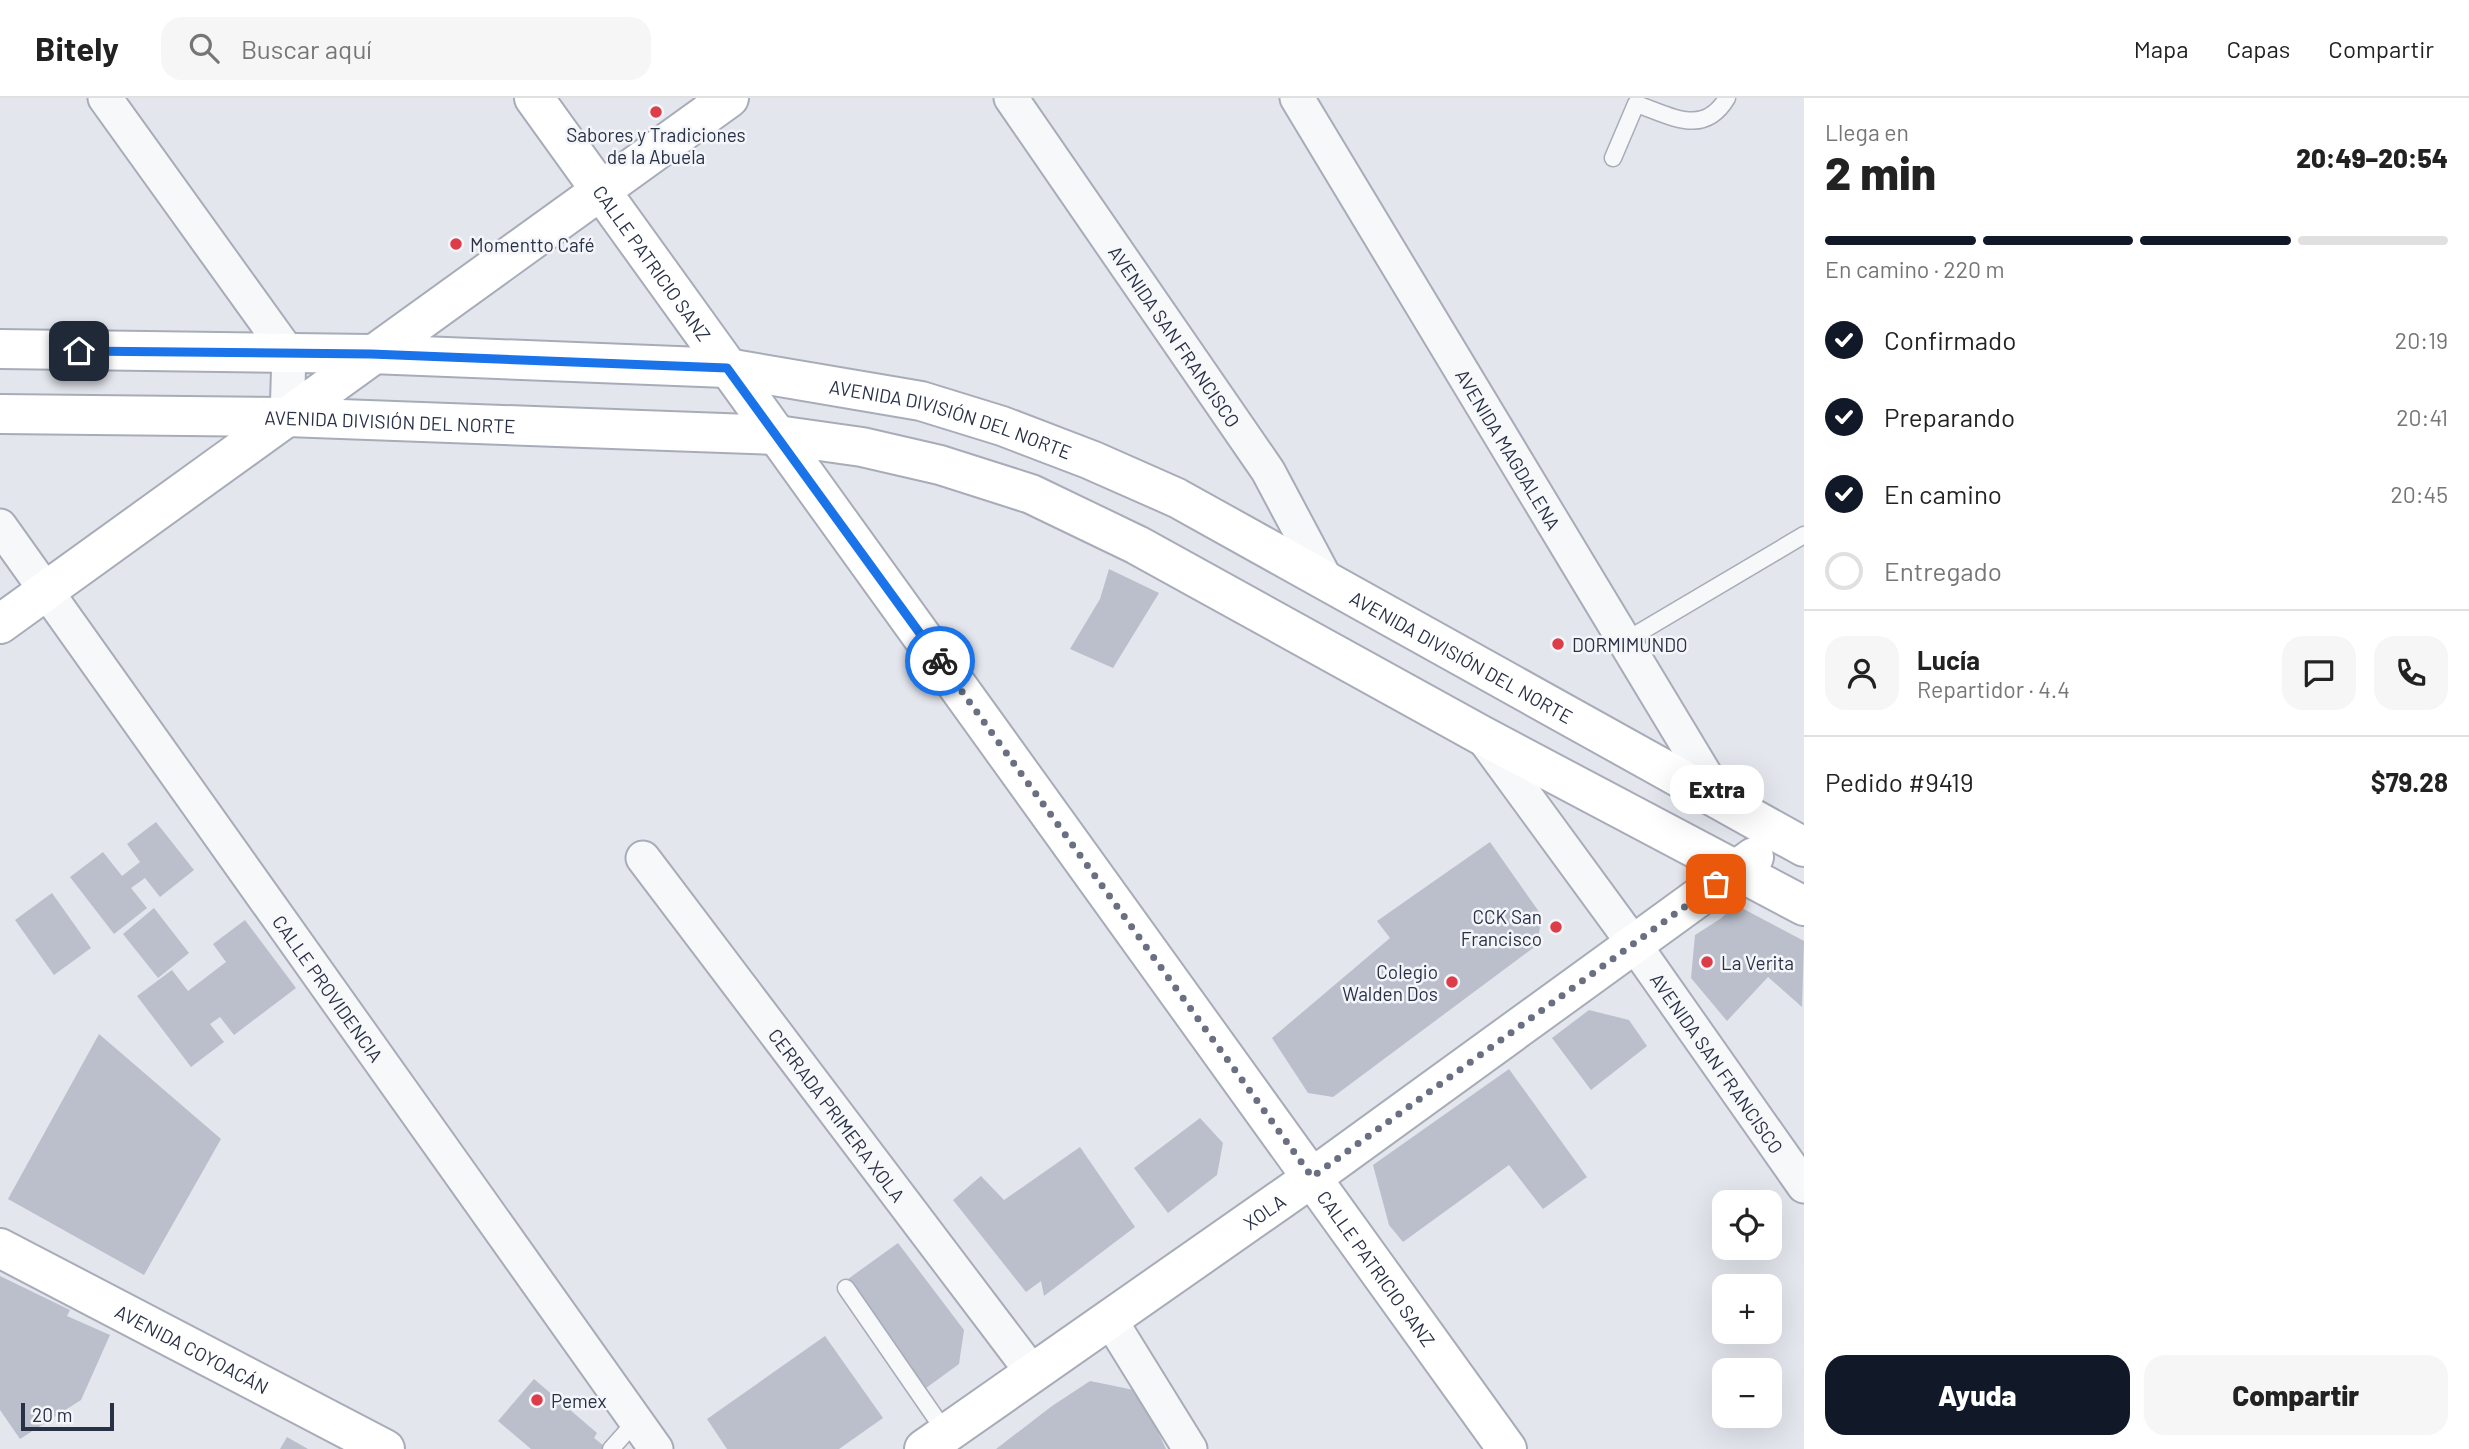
<!DOCTYPE html>
<html lang="es">
<head>
<meta charset="utf-8">
<style>
  :root { --surface:#fff; --page:#f6f6f6; --text:#222; --muted:#767676; --line:#e0e0e0; --accent:#111827 }
  body { margin:0; font-family:Barlow,sans-serif; background:var(--page); color:var(--text); height:100vh; display:flex; flex-direction:column; font-size:26px; white-space:nowrap }
  * { box-sizing:border-box; margin:0 }
  p { font-size:23px; color:var(--muted) }
  .icon { flex:none; width:38px; height:38px; fill:none; stroke:currentColor; stroke-width:2; stroke-linecap:round; stroke-linejoin:round }
  .map { position:relative; flex:1; overflow:hidden }
  .details { display:flex; flex-direction:column; background:var(--surface); width:665px }
  .details>* { flex:none }
  .buttons { position:absolute; left:1712px; top:1092px; display:grid; gap:14px }
  .buttons a { display:grid; place-items:center; width:70px; height:70px; border-radius:14px; background:var(--surface); box-shadow:0 7px 28px #0002; font-size:35px }
  .scale { position:absolute; left:21px; bottom:18px; width:93px; box-sizing:border-box; padding-left:7px; border:4px solid #293147; border-top:0; font-size:19px; line-height:24px; white-space:nowrap; color:#293147; -webkit-text-stroke:5px #f3f5f9; paint-order:stroke }
  .pin { position:absolute; display:grid; place-items:center; width:60px; height:60px; color:#fff; margin:-30px; border-radius:14px; box-shadow:0 4px 10px #0006 }
  .courier { position:absolute; display:grid; place-items:center; width:70px; height:70px; margin:-35px; border:5px solid #1a73e8; border-radius:50%; background:#fff; color:#222; box-shadow:0 2px 9px #0007 }
  .bubble { position:absolute; height:49px; border-radius:21px; background:var(--surface); box-shadow:0 7px 28px #0002; font-size:23px; font-weight:800; line-height:49px; text-align:center }
  .head em { font-style:normal; font-weight:800 }
  .head div { display:flex; flex-direction:column-reverse }
  .head { display:flex; align-items:center; justify-content:space-between; height:119px; padding:0 21px }
  h1 { font-size:46px; font-weight:800; line-height:52px }
  .bar { display:grid; grid-template-columns:repeat(4,1fr); gap:10px 7px; align-content:center; height:84px; padding:0 21px }
  .bar i { height:9px; border-radius:5px; background:var(--line) }
  .bar .selected { background:var(--accent) }
  .bar p { grid-column:span 4 }
  .line { display:flex; align-items:center; gap:18px; padding:0 21px; border-top:2px solid var(--line) }
  .line div { flex:1 }
  .round { display:grid; place-items:center; flex:none; width:74px; height:74px; border-radius:21px; background:var(--page) }
  ol { padding:0 21px; list-style:none }
  li { display:flex; align-items:center; gap:21px; height:77px }
  li p { margin-inline-start:auto }
  li .icon { padding:7px; border-radius:50%; background:var(--accent); color:#fff; stroke-width:4 }
  li:last-child { color:var(--muted) }
  li i { width:38px; height:38px; border:4px solid var(--line); border-radius:50% }
  .button { display:flex; gap:14px; margin-top:auto; padding:14px 21px }
  .button a { flex:1; height:80px; border-radius:21px; background:var(--accent); color:#fff; font-size:28px; font-weight:800; line-height:80px; text-align:center }
  .button a+a { background:var(--page); color:var(--text) }
  header { display:flex; align-items:center; gap:42px; box-sizing:border-box; height:98px; padding:0 35px; background:var(--surface); border-bottom:2px solid var(--line) }
  header strong { font-size:33px }
  nav { display:flex; gap:38px; margin-inline-start:auto; font-size:24px }
  .search { width:490px; height:63px; background:var(--page); display:flex; align-items:center; gap:18px; box-sizing:border-box; padding:0 24px; border-radius:21px; color:var(--muted); font-size:26px }
  main { display:flex; flex:1; min-height:0 }
  .map>svg:first-child { display:block }
  .building { fill:#babfcb }
  .lines { fill:none; stroke-linecap:round; stroke-linejoin:round }
  .lane-casing { stroke:#a7acb8; stroke-width:19 }
  .street-casing { stroke:#a7acb8; stroke-width:37 }
  .secondary-casing { stroke:#a7acb8; stroke-width:42 }
  .lane { stroke:#f7f8fa; stroke-width:16 }
  .street { stroke:#f7f8fa; stroke-width:33 }
  .secondary { stroke:#fff; stroke-width:38 }
  .done { stroke:#6a7081; stroke-width:7; stroke-dasharray:0 12.6 }
  .route { stroke:#1a73e8; stroke-width:9 }
  .poi-dot { fill:#dd3d49; stroke:#f3f5f9; stroke-width:2.5 }
  .labels { text-anchor:middle; dominant-baseline:central; stroke-width:5; stroke-linejoin:round; paint-order:stroke }
  .poi-label { font-size:19px; fill:#293147; stroke:#f3f5f9; text-anchor:start }
  .street-label { font-size:19px; fill:#293147; stroke:#f3f5f9 }
</style>
</head>
<body>
<header>
<strong>Bitely</strong>
<div class="search"><svg class="icon" aria-label="search" viewBox="0 0 24 24"><circle cx="10" cy="10" r="6"/><path d="M15 15l6 6"/></svg>Buscar aquí</div>
<nav><a>Mapa</a><a>Capas</a><a>Compartir</a></nav>
</header>
<main>
<div class="map">
<svg width="1804" height="1351" viewBox="0 0 1804 1351">
  <rect width="100%" height="100%" fill="#e3e6ed"/>
  <path class="building" d="M 1109,471 L 1159,495 L 1113,570 L 1070,551 L 1100,501 Z
    M 156,724 L 194,772 L 160,799 L 145,780 L 131,790 L 147,810 L 114,836 L 70,779 L 103,754 L 122,778 L 140,764 L 127,746 Z
    M 1490,744 L 1542,818 L 1537,847 L 1333,999 L 1308,995 L 1272,940 L 1390,840 L 1377,823 Z
    M 52,795 L 91,850 L 54,877 L 15,822 Z
    M 1736,807 L 1804,843 L 1802,909 L 1768,879 L 1727,923 L 1691,880 L 1695,837 L 1720,821 Z
    M 154,810 L 189,855 L 158,880 L 123,836 Z
    M 245,822 L 296,890 L 234,937 L 220,919 L 210,926 L 224,944 L 191,969 L 137,898 L 172,872 L 188,893 L 226,864 L 213,846 Z
    M 1589,912 L 1629,922 L 1647,948 L 1591,992 L 1552,940 Z
    M 99,936 L 221,1041 L 144,1177 L 8,1101 Z
    M 1509,971 L 1587,1079 L 1543,1111 L 1509,1067 L 1403,1144 L 1389,1127 L 1373,1067 Z
    M 1200,1020 L 1223,1045 L 1217,1077 L 1168,1115 L 1134,1070 Z
    M 1080,1049 L 1135,1129 L 1044,1198 L 1041,1183 L 1026,1194 L 953,1102 L 981,1078 L 1004,1102 Z
    M 898,1145 L 964,1232 L 959,1266 L 926,1290 L 848,1181 Z
    M 0,1178 L 70,1212 L 67,1218 L 110,1237 L 81,1302 L 20,1341 L 0,1312 Z
    M 825,1238 L 883,1320 L 839,1351 L 727,1351 L 707,1321 Z
    M 534,1281 L 597,1335 L 594,1340 L 608,1351 L 531,1351 L 498,1323 Z
    M 1090,1283 L 1139,1293 L 1166,1351 L 996,1351 L 1052,1308 Z
    M 287,1339 L 308,1351 L 280,1351 Z"/>
  <g class="lines">
    <defs>
      <path id="lane" d="M 1613,60 L 1636,6 C 1670,17 1703,40 1727,0
        M 1625,543 L 1804,437
        M 846,1190 L 946,1335
        M 611,1351 L 636,1323"/>
      <g id="street">
        <path d="M 105,0 L 289,256 L 287,319"/>
        <path id="s1" d="M 1011,0 L 1268,373 L 1326,482"/>
        <path id="s2" d="M 1297,0 L 1721,703"/>
        <path id="s3" d="M 0,428 L 656,1351"/>
        <path id="s4" d="M 1481,637 L 1634,846 L 1804,1088"/>
        <path id="s5" d="M 643,760 L 1032,1274"/>
        <path d="M 1109,1220 L 1190,1351"/>
      </g>
      <g id="secondary">
        <path id="s6" d="M 534,0 L 1507,1351"/>
        <path id="s7" d="M 0,251 L 371,256 L 727,270 L 921,303 L 1002,328 L 1091,362 L 1177,400 L 1804,749"/>
        <path id="s8" d="M 0,316 L 287,319 L 777,337 L 862,349 L 940,367 L 1031,396 L 1137,447 L 1481,637 L 1804,808"/>
        <path d="M 0,526 L 729,0"/>
        <path id="s9" d="M 0,1150 L 385,1351"/>
        <path id="s10" d="M 924,1351 L 1313,1079 L 1754,759"/>
      </g>
    </defs>
    <use href="#lane" class="lane-casing"/>
    <use href="#street" class="street-casing"/>
    <use href="#secondary" class="secondary-casing"/>
    <use href="#lane" class="lane"/>
    <use href="#street" class="street"/>
    <use href="#secondary" class="secondary"/>
  </g>
  <g class="lines">
    <path class="done" d="M 940,563 L 1312,1079 L 1716,786"/>
    <path class="route" d="M 79,253 L 371,256 L 727,270 L 940,563"/>
  </g>
  <g class="poi-dot">
    <circle cx="656" cy="14" r="7"/>
    <circle cx="456" cy="146" r="7"/>
    <circle cx="1558" cy="546" r="7"/>
    <circle cx="1556" cy="829" r="7"/>
    <circle cx="1707" cy="864" r="7"/>
    <circle cx="1452" cy="884" r="7"/>
    <circle cx="537" cy="1302" r="7"/>
  </g>
  <g class="labels">
    <g class="poi-label">
      <text x="656" y="36" text-anchor="middle">Sabores y Tradiciones<tspan x="656" dy="22">de la Abuela</tspan></text>
      <text x="470" y="146">Momentto Café</text>
      <text x="1572" y="546">DORMIMUNDO</text>
      <text x="1542" y="818" text-anchor="end">CCK San<tspan x="1542" dy="22">Francisco</tspan></text>
      <text x="1721" y="864">La Verita</text>
      <text x="1438" y="873" text-anchor="end">Colegio<tspan x="1438" dy="22">Walden Dos</tspan></text>
      <text x="551" y="1302">Pemex</text>
    </g>
    <g class="street-label">
      <text stroke="none"><textPath href="#s6" startOffset="203">CALLE PATRICIO SANZ</textPath></text>
      <text stroke="none"><textPath href="#s1" startOffset="289">AVENIDA SAN FRANCISCO</textPath></text>
      <text stroke="none"><textPath href="#s7" startOffset="957">AVENIDA DIVISIÓN DEL NORTE</textPath></text>
      <text stroke="none"><textPath href="#s8" startOffset="390">AVENIDA DIVISIÓN DEL NORTE</textPath></text>
      <text stroke="none"><textPath href="#s2" startOffset="410">AVENIDA MAGDALENA</textPath></text>
      <text stroke="none"><textPath href="#s7" startOffset="1524">AVENIDA DIVISIÓN DEL NORTE</textPath></text>
      <text stroke="none"><textPath href="#s3" startOffset="567">CALLE PROVIDENCIA</textPath></text>
      <text stroke="none"><textPath href="#s4" startOffset="404">AVENIDA SAN FRANCISCO</textPath></text>
      <text stroke="none"><textPath href="#s5" startOffset="322">CERRADA PRIMERA XOLA</textPath></text>
      <text stroke="none"><textPath href="#s10" startOffset="415">XOLA</textPath></text>
      <text stroke="none"><textPath href="#s6" startOffset="1442">CALLE PATRICIO SANZ</textPath></text>
      <text stroke="none"><textPath href="#s9" startOffset="217">AVENIDA COYOACÁN</textPath></text>
    </g>
  </g>
</svg>
<div class="buttons">
<a><svg class="icon" aria-label="locate" viewBox="0 0 24 24"><circle cx="12" cy="12" r="6"/><path d="M12 2v4M12 18v4M2 12h4M18 12h4"/></svg></a>
<a>+</a>
<a>−</a>
</div>
<div class="scale">20 m</div>
<div class="pin" style="left:1716px;top:786px;background:#ea580c"><svg class="icon" aria-label="bag" viewBox="0 0 24 24"><path d="M5 8h14l-1 12H6zM9 8a3 3 0 0 1 6 0"/></svg></div>
<div class="pin" style="left:79px;top:253px;background:#1f2937"><svg class="icon" aria-label="home" viewBox="0 0 24 24"><path d="M3 11l9-7 9 7M6 9v11h12V9"/></svg></div>
<div class="courier" style="left:940px;top:563px"><svg class="icon" aria-label="bike" viewBox="0 0 24 24"><circle cx="6" cy="16" r="4"/><circle cx="18" cy="16" r="4"/><path d="M6 16l4-8h5l3 8M10 8l3 8H6M13 5h3"/></svg></div>
<div class="bubble" style="left:1670px;top:667px;width:94px">Extra</div>
</div>
<section class="details">
<div class="head"><div><h1>2 min</h1><p>Llega en</p></div><em>20:49–20:54</em></div>
<div class="bar"><i class="selected"></i><i class="selected"></i><i class="selected"></i><i></i><p>En camino · 220 m</p></div>
<ol>
<li><svg class="icon" aria-label="check" viewBox="0 0 24 24"><path d="M5 12l5 5 9-10"/></svg>Confirmado<p>20:19</p></li>
<li><svg class="icon" aria-label="check" viewBox="0 0 24 24"><path d="M5 12l5 5 9-10"/></svg>Preparando<p>20:41</p></li>
<li><svg class="icon" aria-label="check" viewBox="0 0 24 24"><path d="M5 12l5 5 9-10"/></svg>En camino<p>20:45</p></li>
<li><i></i>Entregado</li>
</ol>
<div class="line" style="height:126px"><a class="round"><svg class="icon" aria-label="person" viewBox="0 0 24 24"><circle cx="12" cy="8" r="4"/><path d="M4 21q1-7 8-7t8 7"/></svg></a><div><b>Lucía</b><p>Repartidor · 4.4</p></div><a class="round"><svg class="icon" aria-label="chat" viewBox="0 0 24 24"><path d="M4 5h16v11H9l-5 4z"/></svg></a><a class="round"><svg class="icon" aria-label="phone" viewBox="0 0 24 24"><path d="M5 4h4l2 5-3 2q2 4 5 5l2-3 5 2v4C11 20 4 13 5 4z"/></svg></a></div>
<div class="line" style="height:91px"><div>Pedido #9419</div><b>$79.28</b></div>
<div class="button"><a>Ayuda</a><a>Compartir</a></div>
</section>
</main>
</body>
</html>
